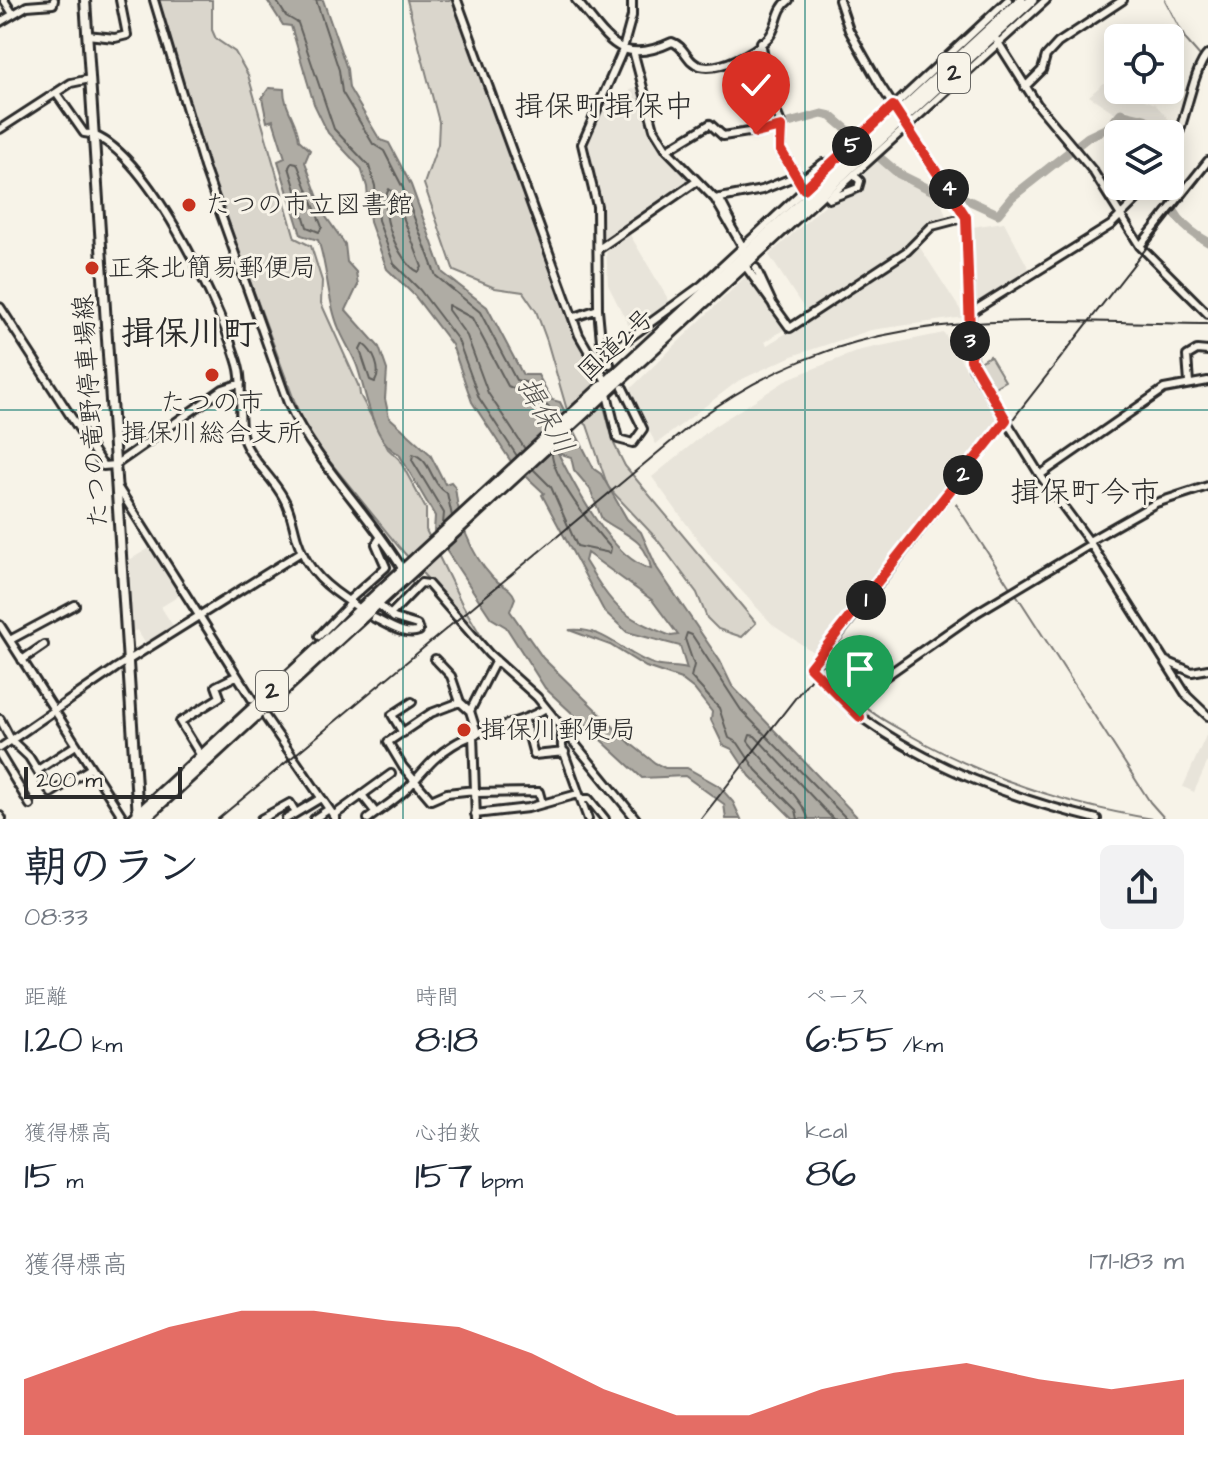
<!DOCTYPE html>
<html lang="ja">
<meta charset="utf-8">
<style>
body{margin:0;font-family:"Architects Daughter","Klee One",sans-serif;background:#f2f2f3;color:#1f2937;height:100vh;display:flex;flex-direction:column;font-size:30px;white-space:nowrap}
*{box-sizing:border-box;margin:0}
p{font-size:26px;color:#747a83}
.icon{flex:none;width:44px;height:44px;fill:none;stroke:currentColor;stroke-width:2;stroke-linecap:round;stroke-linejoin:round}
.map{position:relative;height:819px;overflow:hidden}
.panel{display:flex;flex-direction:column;background:#fff;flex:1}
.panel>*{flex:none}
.fabs{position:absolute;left:1104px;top:24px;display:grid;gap:16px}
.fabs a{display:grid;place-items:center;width:80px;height:80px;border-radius:12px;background:#fff;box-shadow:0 4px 20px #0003;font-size:40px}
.scale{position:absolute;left:24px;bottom:20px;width:158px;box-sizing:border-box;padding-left:8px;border:4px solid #2b2b2b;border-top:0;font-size:22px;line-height:28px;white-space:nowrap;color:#2b2b2b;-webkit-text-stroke:6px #f7f3e8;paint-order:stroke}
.pin{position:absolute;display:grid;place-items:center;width:68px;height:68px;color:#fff;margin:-82px -34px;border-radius:50% 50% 50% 0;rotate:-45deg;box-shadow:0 0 8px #0007}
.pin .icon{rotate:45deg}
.km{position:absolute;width:40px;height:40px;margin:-20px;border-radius:50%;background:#222;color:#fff;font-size:22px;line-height:40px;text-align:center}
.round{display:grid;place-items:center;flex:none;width:84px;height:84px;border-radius:12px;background:#f2f2f3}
.overview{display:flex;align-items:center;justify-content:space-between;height:136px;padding:0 24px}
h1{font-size:44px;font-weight:600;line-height:60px}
.figures{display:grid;grid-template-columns:repeat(3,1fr);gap:12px;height:136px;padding:8px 24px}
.figures div{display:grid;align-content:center}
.figures b{font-size:40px;font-weight:600}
.figures small{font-size:22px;font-weight:400}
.figures p{font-size:22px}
.chart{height:224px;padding:16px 24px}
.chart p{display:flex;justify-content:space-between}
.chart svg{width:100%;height:144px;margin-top:8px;fill:#d93025;opacity:.7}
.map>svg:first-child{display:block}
</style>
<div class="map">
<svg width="1208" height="819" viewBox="0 0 1208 819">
<rect width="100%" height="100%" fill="#f7f3e8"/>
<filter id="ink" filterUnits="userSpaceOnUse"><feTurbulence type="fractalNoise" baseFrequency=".0125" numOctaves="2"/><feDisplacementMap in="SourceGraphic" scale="16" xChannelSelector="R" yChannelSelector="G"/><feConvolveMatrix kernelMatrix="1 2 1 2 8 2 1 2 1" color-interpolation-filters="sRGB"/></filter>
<g filter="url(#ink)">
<path fill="#e8e4da" d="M1104,83L1155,104L1180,132L1170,150V134H1162L1146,116L1127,109L1117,114L1089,96Z
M641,87L652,132L688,177V182L604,239L602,201L589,148L590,135L605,99L627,105L630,90Z
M877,162L939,196L946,216L935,221L904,251L807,313L769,255L826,204L839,202L860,190L864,174Z
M1004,222L1031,273L977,308L973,305L972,227Z
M629,233L671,304L631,330L608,285L606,247Z
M919,246L965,317L871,330L792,356L738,381L656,444L628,391L745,277L748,275L786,328L765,342L767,345L861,288Z
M944,333L999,421L820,652H813L774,626L713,560L652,477L713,427L790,378L861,350Z
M153,546L182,594L161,607L175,629L147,646L137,630L130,633L126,562Z
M1208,731V761L1194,792L1183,787Z"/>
<path fill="#dad6cc" stroke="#82807c" stroke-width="2" d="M158,0H212V30L216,39L235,52L248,75L295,238L311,246L322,281L321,303L359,387L360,395L388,449L399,459L426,509V530L462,604L486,644L398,546L306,432L205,160Z
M407,0H454L605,410L614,444L625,466L756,623L742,637L718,629L707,618L697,593L656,538L608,487L587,425L567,410L547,341L536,311L523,292L495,288L454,271L424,184L438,144L439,122Z
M990,356L1005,381L991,389L977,364Z"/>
<path fill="#afaca4" stroke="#7a7874" stroke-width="2" fill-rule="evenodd" d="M267,0H323L347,69L349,88L380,140L389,143L411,185L443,273L487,307L523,375H538L552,400L560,402L594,469L601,474L627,519L641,532L657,568L720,661L732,686L859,819H793L750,776L732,749L723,745L711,720L712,712L694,689L681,679L646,667L610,645L569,630C606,626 623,655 656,665C666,668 677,666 687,669L680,646L627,632L604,611L542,495L544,493L512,463L472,402L452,345L414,295L387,269L370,222L367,187L361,168L328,133L314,104L291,26L283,25ZM558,453L571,457L574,470L590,489L602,519C624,535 646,538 651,569C612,559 575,487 558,453ZM587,553L652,600L678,635L671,636C620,616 614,608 585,561Z
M269,88L284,89C284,109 297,120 299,140L310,150L305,162L324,214L345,244L347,262L356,272L358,285L346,310L379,347L387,370L385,399L389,417L430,454L445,484L451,482L455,487C458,519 470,553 492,577C500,586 511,586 515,598L510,611L543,658L631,744L655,763L665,768H687L719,786L733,802L741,819H726L724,804L685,776L642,778L545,688L506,627L491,618L434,532L435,516L399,454C372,442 366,391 357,366C352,352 343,340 338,326C327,299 328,268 318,240L301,235L278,161L285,158L273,120L267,122L262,98Z"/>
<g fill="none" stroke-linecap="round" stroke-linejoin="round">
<path stroke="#605f5b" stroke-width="2" d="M276,0L286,16L298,23L334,129L369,166L375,186L378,220L394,264L420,290L458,340L479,398L517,456
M316,0L339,70L342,92L373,144L384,151L403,188L436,276L480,312L516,380L533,384L545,404L559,417
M292,162L297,163L322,227L319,232L307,227L289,167Z
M389,189L394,193L422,267L419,272C398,263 377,209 389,189Z
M363,344C374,352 382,370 375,382L370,380L360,350Z
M525,449L488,393L467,336L448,310V305L472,318L508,386L526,394L552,424
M533,469L551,487L577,546L610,553L611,548C595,531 549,473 552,451
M443,524L444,513L412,460L413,454C431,459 431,485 447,493L452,516
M798,819L796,810L756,770L738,743L729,738L719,708L691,677L694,665L685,639L687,633L692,635L741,710L847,819
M808,819C807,803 761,760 748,741L750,735L755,736L833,819"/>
<path stroke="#7a7874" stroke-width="2" d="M1165,0L1186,40L1208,65
M956,504L1011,589
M1016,594L1150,802L1165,819
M813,656L854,693
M857,698C870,714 891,724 908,734C983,777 1068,805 1153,819"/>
<path stroke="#afaca4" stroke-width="9" d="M774,127L822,114L831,116L899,174L947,198L961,197L998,214L1012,197L1088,137L1109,127L1121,113L1145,119L1159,134
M1170,156V169
M1169,186C1167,212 1186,230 1208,242"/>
<defs>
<path id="minor" d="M4,0L13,14
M154,0L204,167L288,403C317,465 369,513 403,570
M457,0L579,335L607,383
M576,0C609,39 619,67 672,42C685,46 687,63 700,66C720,71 754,53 768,38C779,27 775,10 789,0
M839,0L849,30L880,85L966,217L973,367L1040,475L1089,541L1187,696L1208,716
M0,22L27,6L53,4L54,0
M87,35L115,38L127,35L120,0
M994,36L1037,104L1093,171L1140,246L1208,314
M761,42L773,104L781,123L780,149L805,189
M634,54L654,129L667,150L715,199L744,249
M1025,87L1042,70L1046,56L1058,43L1123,0
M56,93L84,133C142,138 223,311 238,365C245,389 236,414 243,438C251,461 273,477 284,499C291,511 293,526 297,539C307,572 328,588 356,606
M0,129L71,83L90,79
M667,150L710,124L723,136L781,127
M1170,156C1184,130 1193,67 1208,54
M801,180L823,163L829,164
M719,198L731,221
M828,198L1046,0
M715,199L762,190L799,175
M829,199L858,188L860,181L856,177
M1140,246L1208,161
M600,248L697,181
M746,267L790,328L907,251L932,226L966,217
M756,268L774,307
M0,307L103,466L115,465L223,389L241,383
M970,313L1111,225L1150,186
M575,317L598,309
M606,355L702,285L1008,0
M610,364L601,341L598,309L597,206L582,144L622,52L632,16V0
M1189,383L1187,356L1197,350L1208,351
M607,394L618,439L633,443L643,429L623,388
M1006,420L810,667C831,681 844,705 864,719C933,769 1014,799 1097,819
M1040,475L1164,389L1208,381
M117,486L252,699
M1089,541L1156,503L1208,486
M348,601L386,567L376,544L380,538
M390,615L421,583L428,584L489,654L537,697L636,819
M374,618C387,624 405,637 419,631L417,625L394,618L378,604
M0,625L124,819
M319,636L351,603
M10,640L75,605
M435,659L451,676L460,702
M22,660L44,645
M1166,661L1192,672L1208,669
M834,687L856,697L976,613L1091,544
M470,711L460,702L431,713L388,742L403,767L431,800L447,793L475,790
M266,718L336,819
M0,719L11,740L29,757L51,793L91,768
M525,721L534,755L565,752
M561,727L562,747L588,819
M403,733L392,715L412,702
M477,733L470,711L496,660
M473,735L476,819
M0,748L116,668L301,552
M0,755L30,805
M201,756L180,722L220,697L216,686L236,676
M38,770L76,745
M475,793L539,792L542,803
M362,795L376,813
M581,799H589L605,819
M475,814L528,808L578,794
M0,816L2,819
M333,816L391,774
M261,819L290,803L296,813
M286,819L321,798
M314,819L329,809
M368,819C381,809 396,800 408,788C423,772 433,757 453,745C482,727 517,726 546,708"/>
<path id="major" d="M85,0L138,817"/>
<path id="highway" d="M133,819L1021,0
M144,819L1032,0"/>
</defs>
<use href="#minor" stroke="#2b2b2b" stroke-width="12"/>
<use href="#major" stroke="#2b2b2b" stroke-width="14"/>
<use href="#highway" stroke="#2b2b2b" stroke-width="15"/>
<use href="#minor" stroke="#f7f3e8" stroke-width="6"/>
<use href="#major" stroke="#f7f3e8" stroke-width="8"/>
<use href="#highway" stroke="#f7f3e8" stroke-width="9"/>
<path stroke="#2b2b2b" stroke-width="2" d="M218,819L697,420C863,299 1015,322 1208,324
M701,819L1208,169"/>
</g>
</g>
<g fill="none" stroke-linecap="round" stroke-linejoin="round" filter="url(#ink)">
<defs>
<path id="route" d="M756,133L781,127L780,149L804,189L893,106L966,217L971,360L1006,420L810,667L860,717"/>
</defs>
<use href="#route" stroke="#fff" stroke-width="16"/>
<use href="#route" stroke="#d93025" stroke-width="10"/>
</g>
<path fill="none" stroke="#0f766e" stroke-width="2" stroke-opacity="0.55" d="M403,0V819M805,0V819M0,410H1208"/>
<g fill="#c8321e" stroke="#f7f3e8" stroke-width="3">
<circle cx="189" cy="205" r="8"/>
<circle cx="92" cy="268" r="8"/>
<circle cx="212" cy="375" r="8"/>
<circle cx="464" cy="730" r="8"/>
</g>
<g text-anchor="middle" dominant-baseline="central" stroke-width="6" stroke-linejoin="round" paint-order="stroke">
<g fill="#f7f3e8" stroke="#686764" stroke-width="2">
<rect x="938" y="53" width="32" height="40" rx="6"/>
<rect x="256" y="671" width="32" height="40" rx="6"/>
</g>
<g font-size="24" font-weight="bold" fill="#2b2b2b">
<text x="954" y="73">2</text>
<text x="272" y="691">2</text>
</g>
<g font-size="26" fill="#2b2b2b" stroke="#f7f3e8" text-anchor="start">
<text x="205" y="205">たつの市立図書館</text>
<text x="108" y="268">正条北簡易郵便局</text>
<text x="212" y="403" text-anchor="middle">たつの市<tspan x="212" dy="30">揖保川総合支所</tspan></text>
<text x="480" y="730">揖保川郵便局</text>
</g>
<g font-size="26" fill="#2b2b2b" stroke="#f7f3e8">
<text transform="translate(616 345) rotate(-43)">国道2号</text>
<text transform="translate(91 411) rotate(-94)">たつの竜野停車場線</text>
</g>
<g font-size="28" font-style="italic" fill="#53524f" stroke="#f7f3e8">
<text transform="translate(545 416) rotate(60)">揖保川</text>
</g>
<g font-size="30" fill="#2b2b2b" stroke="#f7f3e8">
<text x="604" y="107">揖保町揖保中</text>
<text x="1085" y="493">揖保町今市</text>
</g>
<g font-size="34" font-weight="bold" fill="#2b2b2b" stroke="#f7f3e8">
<text x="189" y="334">揖保川町</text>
</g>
</g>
</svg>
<div class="fabs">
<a><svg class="icon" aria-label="locate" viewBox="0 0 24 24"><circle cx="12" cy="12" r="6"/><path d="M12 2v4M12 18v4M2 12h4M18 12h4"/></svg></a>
<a><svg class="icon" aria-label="layers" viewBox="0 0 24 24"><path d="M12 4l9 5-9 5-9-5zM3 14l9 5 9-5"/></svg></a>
</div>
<div class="scale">200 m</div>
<div class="pin" style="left:860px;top:717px;background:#1e9e55"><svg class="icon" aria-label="arrive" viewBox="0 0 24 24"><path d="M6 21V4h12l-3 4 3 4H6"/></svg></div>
<div class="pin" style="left:756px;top:133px;background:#d93025"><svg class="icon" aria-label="check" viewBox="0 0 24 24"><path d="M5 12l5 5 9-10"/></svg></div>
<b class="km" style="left:866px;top:600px">1</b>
<b class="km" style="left:963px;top:475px">2</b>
<b class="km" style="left:970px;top:341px">3</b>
<b class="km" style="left:949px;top:189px">4</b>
<b class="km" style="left:852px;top:146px">5</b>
</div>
<section class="panel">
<div class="overview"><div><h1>朝のラン</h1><p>08:33</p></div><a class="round"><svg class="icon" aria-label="share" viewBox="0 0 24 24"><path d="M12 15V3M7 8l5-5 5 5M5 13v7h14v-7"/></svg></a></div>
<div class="figures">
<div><p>距離</p><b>1.20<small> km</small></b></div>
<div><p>時間</p><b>8:18</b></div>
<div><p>ペース</p><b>6:55<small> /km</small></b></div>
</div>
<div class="figures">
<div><p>獲得標高</p><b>15<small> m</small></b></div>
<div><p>心拍数</p><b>157<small> bpm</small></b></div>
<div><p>kcal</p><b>86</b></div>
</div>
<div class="chart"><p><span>獲得標高</span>171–183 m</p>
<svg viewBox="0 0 160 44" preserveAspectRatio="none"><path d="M0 44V27L10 19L20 11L30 6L40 6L50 9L60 11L70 19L80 30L90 38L100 38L110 30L120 25L130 22L140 27L150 30L160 27V44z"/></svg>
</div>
</section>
